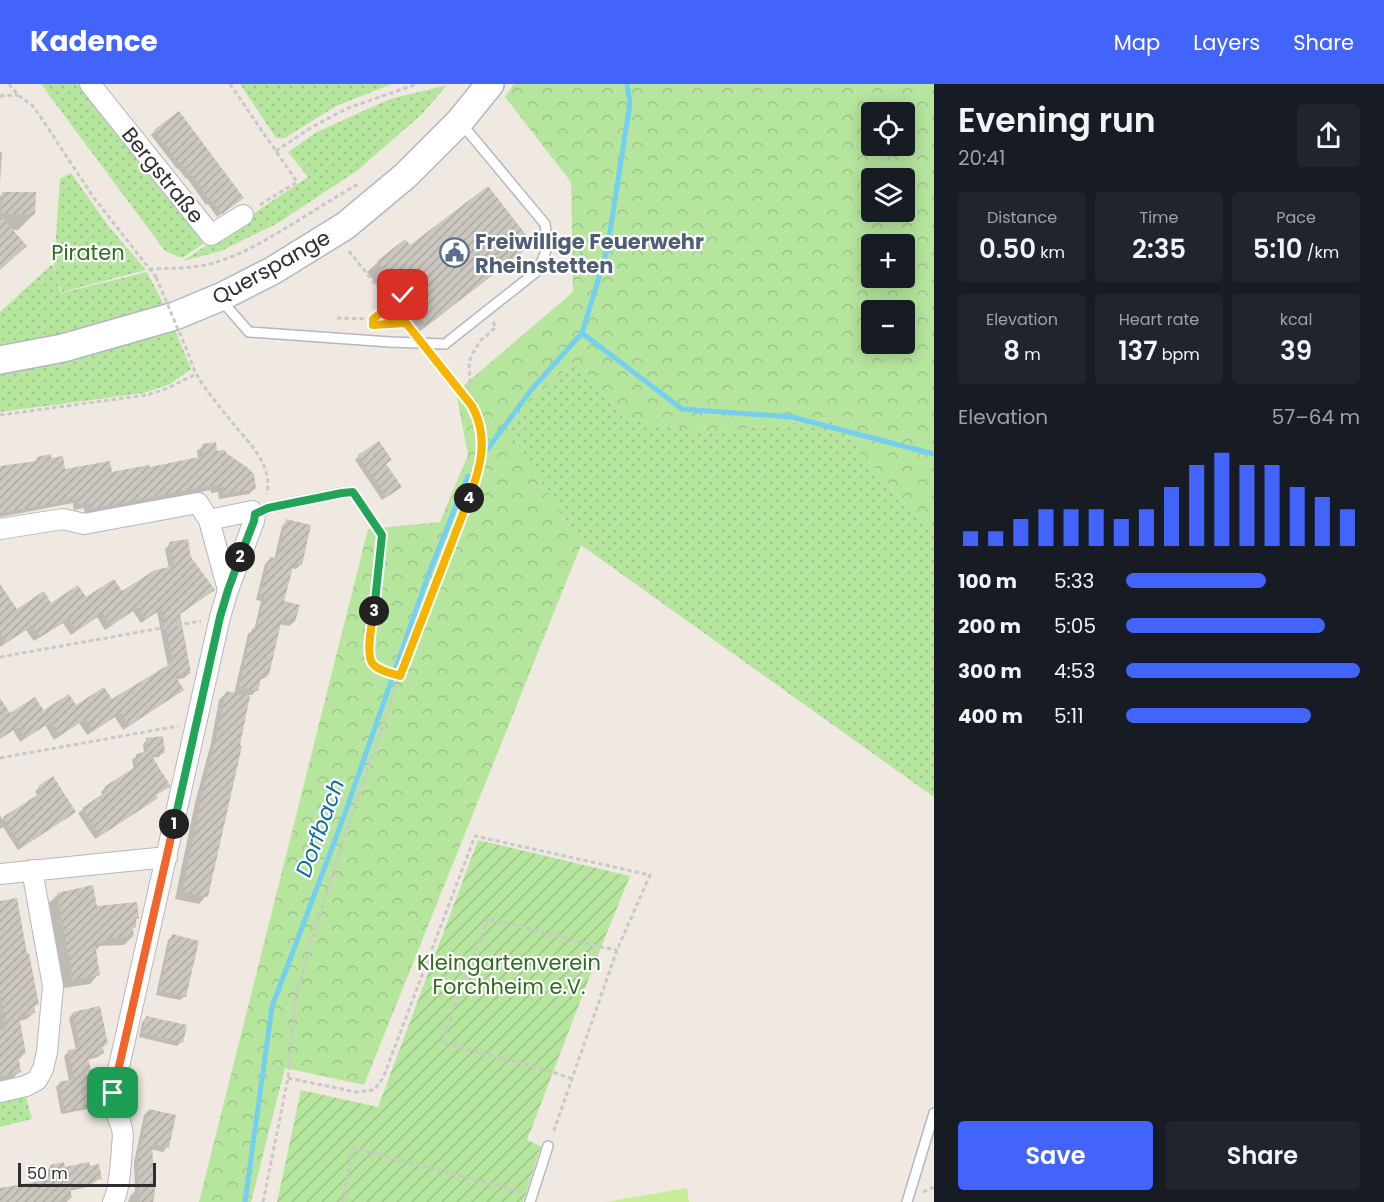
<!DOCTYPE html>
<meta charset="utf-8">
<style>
body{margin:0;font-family:Poppins,sans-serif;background:#20242c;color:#f1f3f6;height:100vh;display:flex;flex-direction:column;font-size:22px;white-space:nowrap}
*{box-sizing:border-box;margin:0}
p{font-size:20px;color:#9ea1a6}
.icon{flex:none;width:33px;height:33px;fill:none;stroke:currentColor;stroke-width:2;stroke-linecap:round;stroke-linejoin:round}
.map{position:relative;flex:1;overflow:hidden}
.sheet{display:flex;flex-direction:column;background:#171b24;width:450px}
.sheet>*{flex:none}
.tools{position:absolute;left:861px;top:18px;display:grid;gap:12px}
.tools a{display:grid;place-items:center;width:54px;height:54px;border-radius:6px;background:#171b24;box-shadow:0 3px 15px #0003;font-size:30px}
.scale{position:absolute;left:18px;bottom:15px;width:138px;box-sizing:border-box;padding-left:6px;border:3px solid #2e2e2e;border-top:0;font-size:16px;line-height:21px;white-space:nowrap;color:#2e2e2e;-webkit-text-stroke:4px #fff;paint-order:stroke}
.pin{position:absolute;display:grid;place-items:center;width:51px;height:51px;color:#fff;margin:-26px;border-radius:12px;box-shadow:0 3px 9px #0006}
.km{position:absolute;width:30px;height:30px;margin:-15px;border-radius:50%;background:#222;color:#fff;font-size:16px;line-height:30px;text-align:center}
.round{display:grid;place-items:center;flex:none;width:63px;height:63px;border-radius:6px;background:#20242c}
.head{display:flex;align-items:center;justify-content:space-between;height:102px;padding:0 24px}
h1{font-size:33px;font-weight:600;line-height:45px}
.metrics{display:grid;grid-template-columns:repeat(3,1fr);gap:9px;height:102px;padding:6px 24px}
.metrics div{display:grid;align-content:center;border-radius:6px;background:#20242c;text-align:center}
.metrics b{font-size:26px;font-weight:600}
.metrics small{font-size:16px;font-weight:400}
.metrics p{font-size:16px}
.chart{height:168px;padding:12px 24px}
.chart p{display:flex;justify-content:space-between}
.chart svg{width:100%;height:108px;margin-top:6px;stroke:#4264fb;stroke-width:6}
.primary-button{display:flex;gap:12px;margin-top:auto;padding:12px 24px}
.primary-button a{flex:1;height:69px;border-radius:6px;background:#4264fb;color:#fff;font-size:24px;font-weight:600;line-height:69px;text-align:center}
.primary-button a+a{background:#20242c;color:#f1f3f6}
ul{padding:0 24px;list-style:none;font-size:20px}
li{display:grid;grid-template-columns:96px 72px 1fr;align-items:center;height:45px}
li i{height:15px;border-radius:8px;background:#4264fb}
header{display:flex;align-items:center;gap:36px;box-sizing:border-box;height:84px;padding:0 30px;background:#4264fb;color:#fff}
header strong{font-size:28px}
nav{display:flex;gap:33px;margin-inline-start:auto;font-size:21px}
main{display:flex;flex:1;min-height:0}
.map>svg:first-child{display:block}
</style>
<header>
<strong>Kadence</strong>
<nav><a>Map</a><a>Layers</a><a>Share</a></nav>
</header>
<main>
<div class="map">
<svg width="934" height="1118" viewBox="0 0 934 1118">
<defs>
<pattern id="grass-dots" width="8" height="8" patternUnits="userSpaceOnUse" patternTransform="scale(1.5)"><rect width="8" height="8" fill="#b6e59e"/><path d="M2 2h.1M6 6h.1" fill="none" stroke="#9dc588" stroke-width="1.8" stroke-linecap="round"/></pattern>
<pattern id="forest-crowns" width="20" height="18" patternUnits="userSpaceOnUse" patternTransform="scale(1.5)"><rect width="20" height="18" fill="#b6e59e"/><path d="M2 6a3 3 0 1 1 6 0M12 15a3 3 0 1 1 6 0" fill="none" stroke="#9dc588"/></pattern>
<pattern id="garden-furrows" width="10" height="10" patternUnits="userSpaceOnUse" patternTransform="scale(1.5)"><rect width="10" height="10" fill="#b6e59e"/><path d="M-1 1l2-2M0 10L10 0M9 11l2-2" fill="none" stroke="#9dc588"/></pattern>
<pattern id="building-hatch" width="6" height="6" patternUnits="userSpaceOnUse" patternTransform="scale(1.5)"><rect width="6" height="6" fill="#cbc7bf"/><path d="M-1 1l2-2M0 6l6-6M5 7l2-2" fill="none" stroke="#afaba4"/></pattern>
</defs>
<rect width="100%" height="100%" fill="#efe9e1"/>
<path fill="url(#grass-dots)" d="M41,0H78L206,158L182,174L165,167Z
M240,0H392L336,22L285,54H276Z
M447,1L422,30L358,86L278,139L221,167L183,177L308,93L288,68L317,48L390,15Z
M71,89L109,143L146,186L62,208L56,194L61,209L147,188L165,223L0,267V228L51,181L53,182L56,192L54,182L60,95Z
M175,246L191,285L170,300L144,309L0,328V285L64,274Z
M576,277L626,335L711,349L831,334L934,452V713L581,461L504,339Z
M25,1009L32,1035L0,1043V1015Z"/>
<path fill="url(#forest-crowns)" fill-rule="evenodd" d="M514,0H934V452L831,334L711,349L626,335L576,277L504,339L581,461L364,1001L285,984L251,1118H199L368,445L440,438L468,371L456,308L573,208L571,98L505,13ZM872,28H904V62H872ZM872,94H904V128H872ZM872,160H904V194H872ZM872,226H904V260H872Z"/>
<path fill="url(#garden-furrows)" d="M478,756L630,792L601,863L527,1056L541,1062L523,1118H277L301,1006L378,1023Z"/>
<path fill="#c9ec9a" d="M687,1104L689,1118H606Z"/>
<path fill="#0003" d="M155,47L238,118L217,133L208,120L206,121L187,94L186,95L178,84L177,85L151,51Z
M0,68H2L0,99Z
M3,109L34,130L18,146H11L0,186V112Z
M531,160L520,170L415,251L367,188L378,178L410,163Z
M203,362L216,369L254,405L249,410L219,415L218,408L211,409V406L85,430L84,424L74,426L73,419L0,433V384L33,379L38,374L50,375L64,387L111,390L148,385L198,375L197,367Z
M359,372L390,376L385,381L395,407L382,416L355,376Z
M287,437L301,480L296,485L291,484L283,518L294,538L289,542L279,540L268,591L263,595L259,594L256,607L252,611H249L206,812L199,820L175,815L195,719L211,659L219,616L227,608L234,610L248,550L254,546L261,517L256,516L265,480L270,475L274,476L282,442Z
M170,460L190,473L207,511L179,531L190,589L184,594L175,596L182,606L176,611L123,646L115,633L87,651L79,639L54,656L45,641L20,658L13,646L0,655V623L9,631L44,629L45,627L111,617L168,583L157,528L141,539L133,527L105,546L97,533L71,551L63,539L34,557L26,546L0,563V519L16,527L122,509L169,485L165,465Z
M147,656L163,668L159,673L151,674L164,706L155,712L156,714L152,718L95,755L78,729L103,712L101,708L105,704L134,686L132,676L137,672L144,670L143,660Z
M39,703L74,728L70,732L18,766L3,743L0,745V731L2,735L38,712L35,708Z
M58,810L96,824L138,834L135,837V843L132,845L133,852L124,861L100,862L96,866L98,891L90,900L64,904L49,819Z
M0,818L37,920L33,924V929L27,935L19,937L25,969L18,976L19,988L13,994L0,997Z
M173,852L185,912L180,916L156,911L168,856Z
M73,929L107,959L102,964L103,969L98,973L87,976L90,986L86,990L92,1021L88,1025L61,1030L56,1003L60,999L69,997L64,972L68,968L76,966L69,934Z
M147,933L181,958L177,962L139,953L142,938Z
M149,1026L167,1063L163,1068L150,1065L151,1118H128L130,1112L135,1107L134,1078L144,1031Z
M51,1082L64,1085L88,1083L100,1094L88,1103L69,1107L71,1114L66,1118H0V1106L49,1098L47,1087Z"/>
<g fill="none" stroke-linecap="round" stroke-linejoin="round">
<path stroke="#75cff0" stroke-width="5" d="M582,249L682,325L792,333L934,370
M487,366L531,306L582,249L607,167L630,19L627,0
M245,1118L272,923L344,732L429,489L468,392"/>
</g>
<path fill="url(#building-hatch)" d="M179,27L244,114L222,130L212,117L211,118L192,91L191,92L183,81L181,82L154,46Z
M488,102L533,160L426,241L377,177L405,155L410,161Z
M2,108H36L35,131L1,130Z
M0,131L27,162L0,186Z
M379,357L392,376L386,380L402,403L387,413L358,371Z
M216,358L217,367L225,366L226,369L248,384L254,390L256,405L224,410L223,403L217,404L216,401L90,425L89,419L79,421L78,415L0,429V382L37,377V373L51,370V374L63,372L65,385L110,377L112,388L149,381L150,383L204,372L202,360Z
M286,435L311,441L302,481L294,479L284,517L300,521L295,538L282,535L269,591L262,590L258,607L239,603L252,544L256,545L265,513L260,511L270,473L277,475Z
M188,455L191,473L215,506L180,530L191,589L175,592L184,606L129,641L121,629L93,647L85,635L60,651L44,626L69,610L76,621L104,603L112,615L173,578L162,525L146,535L138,523L111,541L103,529L77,547L69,534L40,553L32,541L6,559L0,549V500L17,525L44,507L51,519L78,501L86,513L114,495L122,507L155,486L174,482L169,458Z
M226,607L250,612L240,661L242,662L208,813L182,808L202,710L217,650Z
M35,613L51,638L26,654L18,643L0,655V614L10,629Z
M163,652L165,669L151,671L170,701V703L156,711L158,714L100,752L82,724L107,707L104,703L137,682L136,670L148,667L146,654Z
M53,692L76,728L22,763L3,733L42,708L38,702Z
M93,801L97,822L137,818L139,834L136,835V843L133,844L134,852L106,855V858L95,860L100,891L73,896L57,809Z
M17,814L27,869H29L39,921H34L35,929L19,932L26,970L18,971L21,988L0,992V945L5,944L4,935H5L0,909V817Z
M172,850L199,857L186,913L159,907Z
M100,922L108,960L102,961L104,969L88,973L91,987L87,988L94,1021L65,1027L59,998L74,995L68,966L80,964L73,928Z
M146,932L187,941L183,959L142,949Z
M149,1025L176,1031L169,1064L152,1060L155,1110L153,1118H140L138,1072Z
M64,1078L65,1083L89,1078L90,1082L99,1080L102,1095L93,1096L94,1099L70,1104L72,1114L55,1118H0V1104L53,1095L50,1081Z"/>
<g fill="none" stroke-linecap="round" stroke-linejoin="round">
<defs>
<path id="lane" d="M224,214L228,224L249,248L390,258
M445,260L536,188C548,168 548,162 545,140L461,39
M255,431L268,424L341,409L353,408
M530,1118L548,1062
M907,1118L934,1029"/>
<path id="street" d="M90,0L211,151L243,131
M0,445L63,435L84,440L198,419L209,436L228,506
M0,790L167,773
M0,1008L26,1002L37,996L43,985L47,968L53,902L32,786
M113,1118C121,1104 121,1069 123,1052C122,1034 111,1027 113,1009L220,533L228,506L254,437L255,431L252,427L209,436"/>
<path id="secondary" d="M0,276L63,264L175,232L223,212L272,187L345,142L405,92L460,37L490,0"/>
</defs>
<use href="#lane" stroke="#b4b7c1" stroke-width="12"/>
<use href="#street" stroke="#b4b7c1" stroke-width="22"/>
<use href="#secondary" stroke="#b4b7c1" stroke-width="30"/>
<path stroke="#c9c9c9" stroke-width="3" stroke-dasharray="4.5 3" stroke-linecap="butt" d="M9,0L18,11L33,22L40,32L94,114L156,193
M230,0L297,98L258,122
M0,12L18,11
M276,67L312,43L348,24L417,0
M349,167L410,244
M149,185C170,184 190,185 210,180C240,172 268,155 294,139C315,126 336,113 358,100
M337,234L373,235L372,245
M373,241L406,239
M188,269C191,276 193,285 197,291C206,307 219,322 231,337C248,358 273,380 267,410
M464,313L470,298L469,278L473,269L480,257L496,243L492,237
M0,331L147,311L168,304L196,290
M360,419L382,451L369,573C376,585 387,588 400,592
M0,573L201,537
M0,674L178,642
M288,994L356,1008L374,1006L383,994L475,752L650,791L617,866L553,1049
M572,995L553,988L442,958L488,834L601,863L617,866
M923,1108L934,1103
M263,1118L288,994L295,917L311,859L345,751L400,592L477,394L482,370L481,348L478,334L472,322L433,273
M342,1118L353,1064L519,1107"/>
<use href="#lane" stroke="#fff" stroke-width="9"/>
<use href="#street" stroke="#fff" stroke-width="20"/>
<use href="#secondary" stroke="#fff" stroke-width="27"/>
<defs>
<path id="lane-bridge" d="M390,258L445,260"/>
</defs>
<use href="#lane-bridge" stroke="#b4b7c1" stroke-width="12" stroke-linecap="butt"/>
<path stroke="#c9c9c9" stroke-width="3" stroke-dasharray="4.5 3" stroke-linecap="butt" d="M156,193L188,269
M373,235L403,211"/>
<use href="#lane-bridge" stroke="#fff" stroke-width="9"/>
</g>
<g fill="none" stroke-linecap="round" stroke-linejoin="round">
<defs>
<path id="split-1" d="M113,1009L174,740"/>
<path id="split-2" d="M174,740L220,533L228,506L240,473"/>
<path id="split-3" d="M240,473L254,437L255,430L268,424L342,409L353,408L382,451L374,527"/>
<path id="split-4" d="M374,527C372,539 365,572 373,580C379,587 391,589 400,592L469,414"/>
<path id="split-5" d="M403,211L373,235V241L406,239L472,322C489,353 481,383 469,414"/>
</defs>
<use href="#split-1" stroke="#fff" stroke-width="12"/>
<use href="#split-2" stroke="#fff" stroke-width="12"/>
<use href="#split-3" stroke="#fff" stroke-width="12"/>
<use href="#split-4" stroke="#fff" stroke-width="12"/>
<use href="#split-5" stroke="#fff" stroke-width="12"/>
<use href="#split-1" stroke="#f0652b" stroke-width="8"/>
<use href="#split-2" stroke="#22a559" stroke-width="8"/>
<use href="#split-3" stroke="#22a559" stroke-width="8"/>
<use href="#split-4" stroke="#f5b400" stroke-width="8"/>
<use href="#split-5" stroke="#f5b400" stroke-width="8"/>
</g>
<defs>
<symbol id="civic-ring" viewBox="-11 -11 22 22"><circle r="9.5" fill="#fff" stroke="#5c6f8a" stroke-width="1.5"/><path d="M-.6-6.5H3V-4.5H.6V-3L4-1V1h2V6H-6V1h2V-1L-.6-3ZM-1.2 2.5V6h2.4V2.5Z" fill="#5c6f8a"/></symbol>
</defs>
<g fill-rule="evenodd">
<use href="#civic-ring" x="438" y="152" width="33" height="33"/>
</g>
<g text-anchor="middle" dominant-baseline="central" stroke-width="4.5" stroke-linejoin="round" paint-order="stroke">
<g font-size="21" fill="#2e2e2e" stroke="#fff">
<text transform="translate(163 91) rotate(51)">Bergstraße</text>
<text transform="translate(271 183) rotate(-29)">Querspange</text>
</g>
<g font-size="21" font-weight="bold" fill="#4e5e75" stroke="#fff" text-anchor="start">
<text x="475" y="157">Freiwillige Feuerwehr<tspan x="475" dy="24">Rheinstetten</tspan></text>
</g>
<g font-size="21" fill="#2c6e1b" stroke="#fff">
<text x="88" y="168">Piraten</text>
<text x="509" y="878">Kleingartenverein<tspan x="509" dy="24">Forchheim e.V.</tspan></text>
</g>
<g font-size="22" font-style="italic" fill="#0d6fa3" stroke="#fff">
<text transform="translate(320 744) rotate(-70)">Dorfbach</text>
</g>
</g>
</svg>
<div class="tools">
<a><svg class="icon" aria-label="locate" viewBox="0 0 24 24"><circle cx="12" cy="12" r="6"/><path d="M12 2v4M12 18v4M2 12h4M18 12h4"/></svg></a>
<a><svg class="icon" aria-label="layers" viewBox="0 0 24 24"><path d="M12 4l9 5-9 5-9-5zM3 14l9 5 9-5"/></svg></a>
<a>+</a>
<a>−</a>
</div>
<div class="scale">50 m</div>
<div class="pin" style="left:113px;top:1009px;background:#1e9e55"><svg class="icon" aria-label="arrive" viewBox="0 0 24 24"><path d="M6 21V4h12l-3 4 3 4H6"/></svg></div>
<div class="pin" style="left:403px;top:211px;background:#d93025"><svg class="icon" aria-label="check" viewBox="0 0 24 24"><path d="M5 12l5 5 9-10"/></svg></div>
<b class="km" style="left:174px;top:740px">1</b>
<b class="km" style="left:240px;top:473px">2</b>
<b class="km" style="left:374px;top:527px">3</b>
<b class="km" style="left:469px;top:414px">4</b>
</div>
<section class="sheet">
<div class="head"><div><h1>Evening run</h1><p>20:41</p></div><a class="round"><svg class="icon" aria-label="share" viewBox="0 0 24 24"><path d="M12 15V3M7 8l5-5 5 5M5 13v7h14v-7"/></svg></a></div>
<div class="metrics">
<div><p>Distance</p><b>0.50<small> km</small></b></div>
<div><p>Time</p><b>2:35</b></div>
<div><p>Pace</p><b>5:10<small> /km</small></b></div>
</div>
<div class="metrics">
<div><p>Elevation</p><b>8<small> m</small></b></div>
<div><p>Heart rate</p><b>137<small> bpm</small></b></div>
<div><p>kcal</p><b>39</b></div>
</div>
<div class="chart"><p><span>Elevation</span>57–64 m</p>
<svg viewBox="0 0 160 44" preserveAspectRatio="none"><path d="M5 44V38M15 44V38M25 44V33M35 44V29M45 44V29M55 44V29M65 44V33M75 44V29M85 44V20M95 44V11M105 44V6M115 44V11M125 44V11M135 44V20M145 44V24M155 44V29"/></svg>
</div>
<ul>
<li><b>100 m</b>5:33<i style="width:60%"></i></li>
<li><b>200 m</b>5:05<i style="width:85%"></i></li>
<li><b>300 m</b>4:53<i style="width:100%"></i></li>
<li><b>400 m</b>5:11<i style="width:79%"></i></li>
</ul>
<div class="primary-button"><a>Save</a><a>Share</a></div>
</section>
</main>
